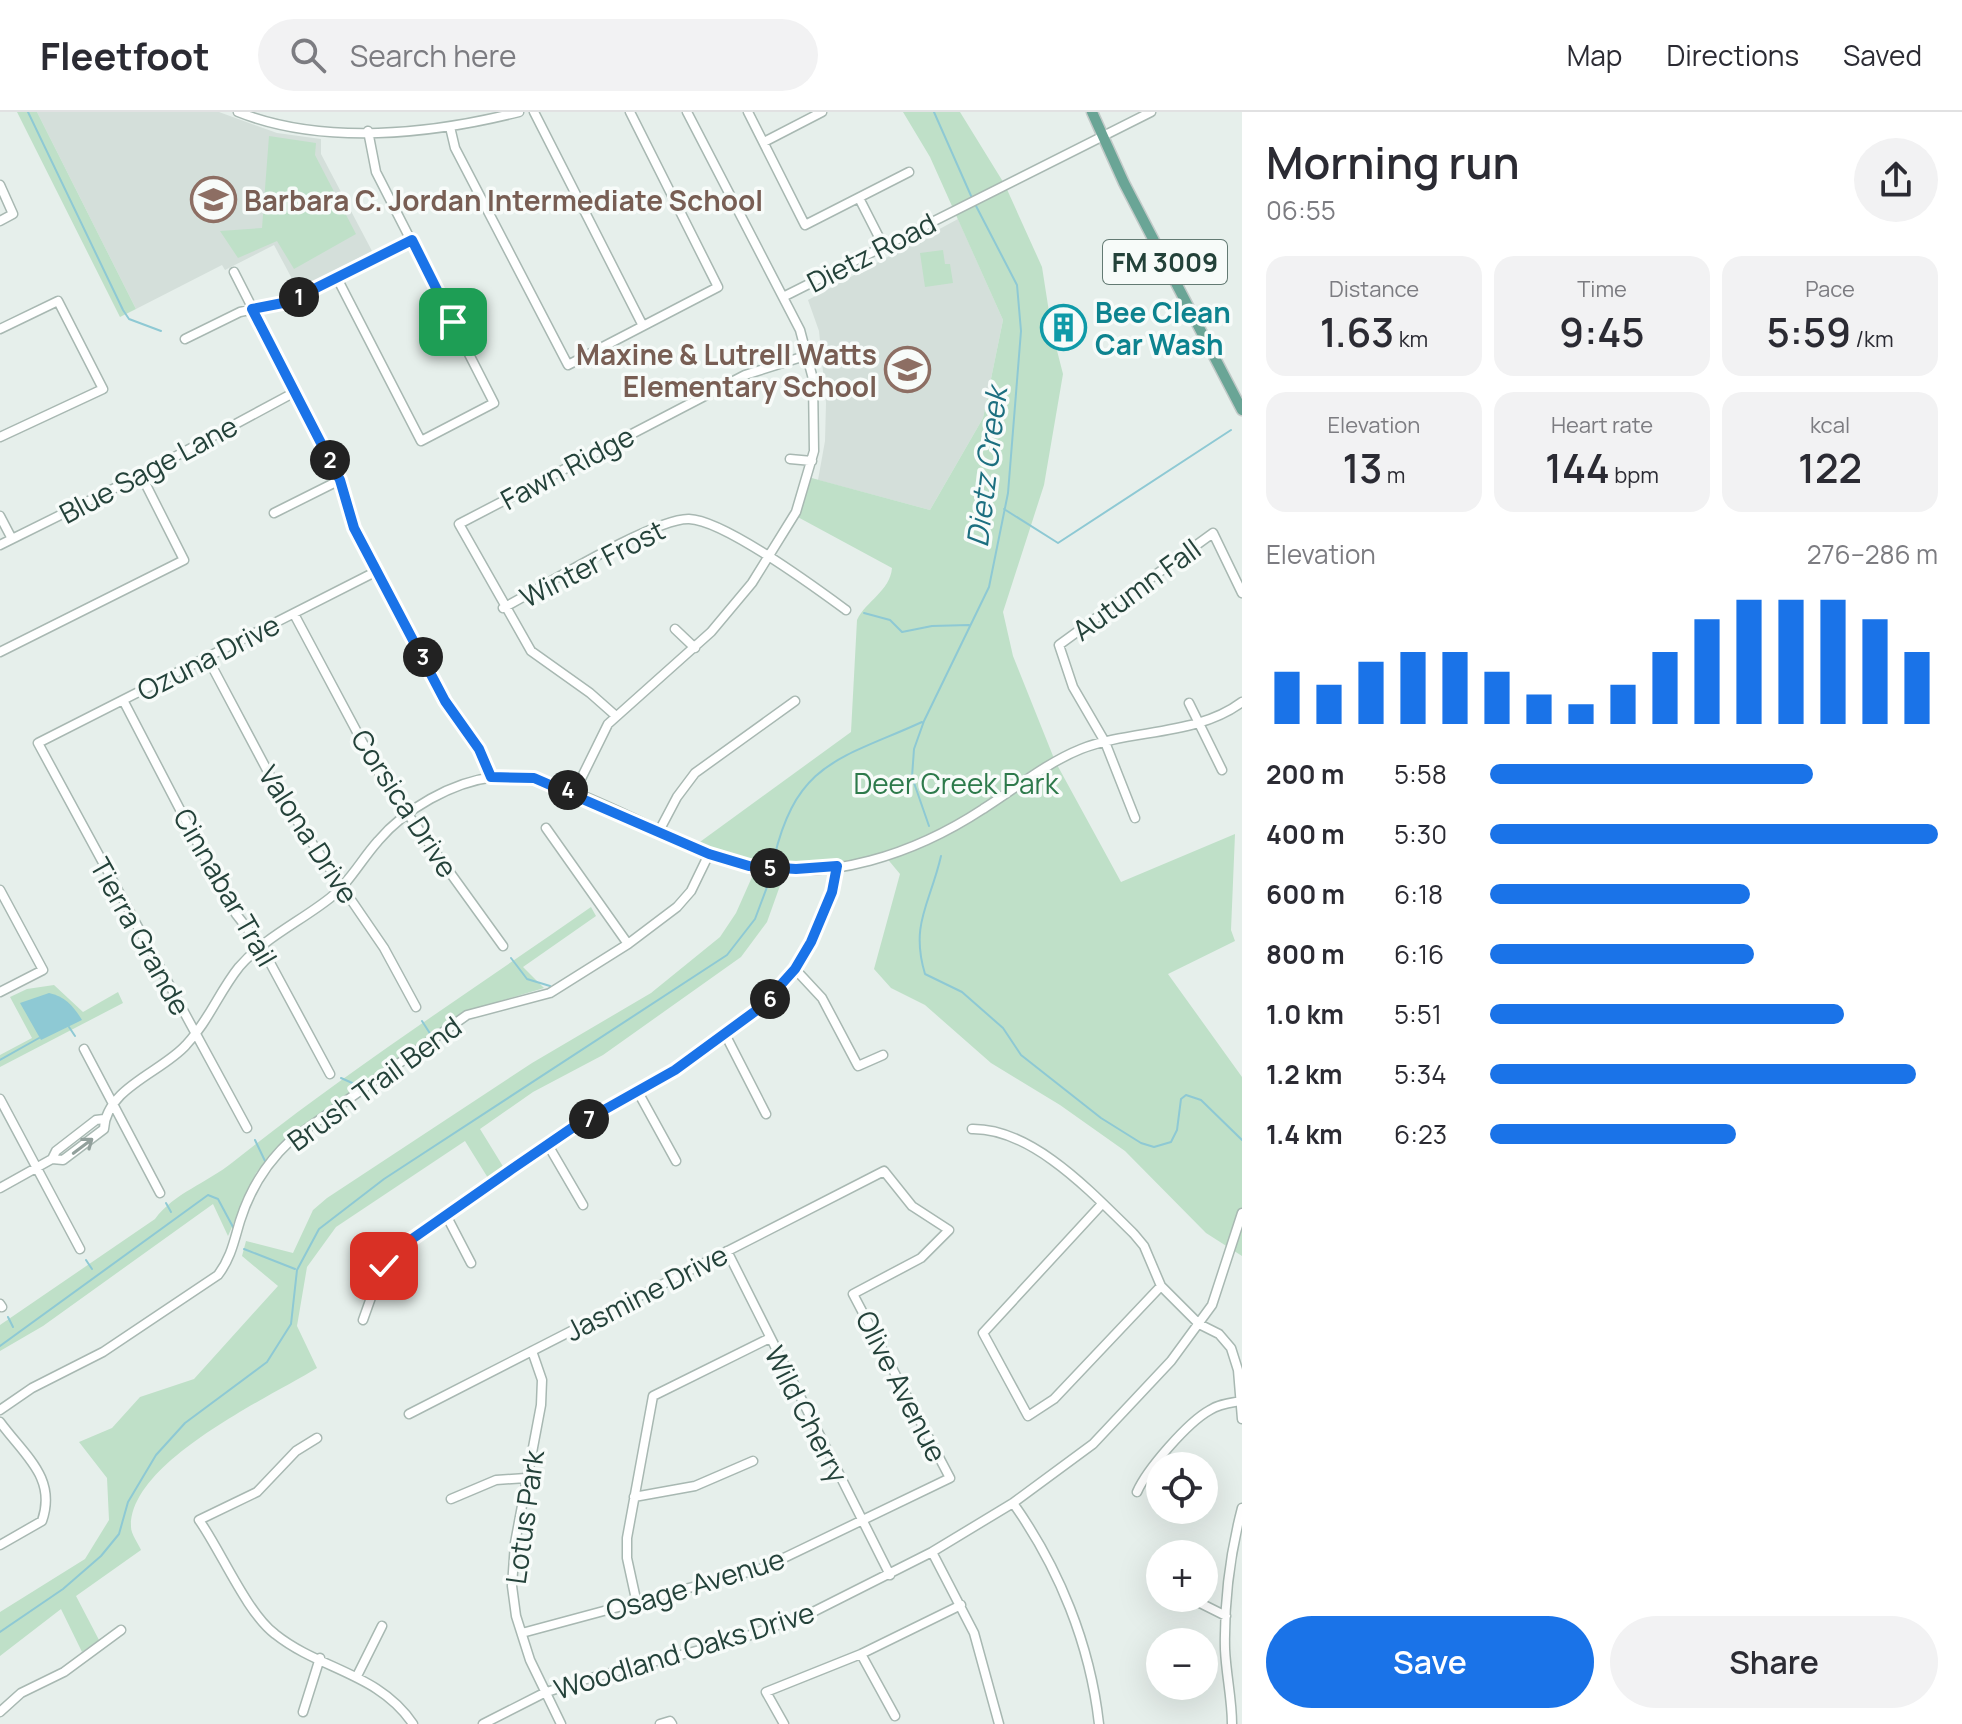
<!DOCTYPE html>
<meta charset="utf-8">
<style>
body{margin:0;font-family:Manrope,sans-serif;background:#f2f2f3;color:#2b2b33;height:100vh;display:flex;flex-direction:column;font-size:30px;white-space:nowrap}
*{box-sizing:border-box;margin:0}
p{font-size:26px;color:#7c7c81}
.icon{flex:none;width:44px;height:44px;fill:none;stroke:currentColor;stroke-width:2;stroke-linecap:round;stroke-linejoin:round}
.map{position:relative;flex:1;overflow:hidden}
.panel{display:flex;flex-direction:column;background:#fff;width:720px}
.panel>*{flex:none}
.tools{position:absolute;left:1146px;top:1340px;display:grid;gap:16px}
.tools a{display:grid;place-items:center;width:72px;height:72px;border-radius:50%;background:#fff;box-shadow:0 8px 32px #0002;font-size:40px}
.pin{position:absolute;display:grid;place-items:center;width:68px;height:68px;color:#fff;margin:-34px;border-radius:16px;box-shadow:0 4px 12px #0006}
.km{position:absolute;width:40px;height:40px;margin:-20px;border-radius:50%;background:#222;color:#fff;font-size:22px;line-height:40px;text-align:center}
.round{display:grid;place-items:center;flex:none;width:84px;height:84px;border-radius:42px;background:#f2f2f3}
.head{display:flex;align-items:center;justify-content:space-between;height:136px;padding:0 24px}
h1{font-size:44px;font-weight:600;line-height:60px}
.stats{display:grid;grid-template-columns:repeat(3,1fr);gap:12px;height:136px;padding:8px 24px}
.stats div{display:grid;align-content:center;border-radius:20px;background:#f2f2f3;text-align:center}
.stats b{font-size:40px;font-weight:600}
.stats small{font-size:22px;font-weight:400}
.stats p{font-size:22px}
.chart{height:224px;padding:16px 24px}
.chart p{display:flex;justify-content:space-between}
.chart svg{width:100%;height:144px;margin-top:8px;stroke:#1a73e8;stroke-width:6}
.cta{display:flex;gap:16px;margin-top:auto;padding:16px 24px}
.cta a{flex:1;height:92px;border-radius:48px;background:#1a73e8;color:#fff;font-size:32px;font-weight:600;line-height:92px;text-align:center}
.cta a+a{background:#f2f2f3;color:#2b2b33}
ul{padding:0 24px;list-style:none;font-size:26px}
li{display:grid;grid-template-columns:128px 96px 1fr;align-items:center;height:60px}
li i{height:20px;border-radius:10px;background:#1a73e8}
header{display:flex;align-items:center;gap:48px;box-sizing:border-box;height:112px;padding:0 40px;background:#fff;border-bottom:2px solid #e1e1e2}
header strong{font-size:38px}
nav{display:flex;gap:44px;margin-inline-start:auto;font-size:28px}
.search{width:560px;height:72px;background:#f2f2f3;display:flex;align-items:center;gap:20px;box-sizing:border-box;padding:0 28px;border-radius:44px;color:#7c7c81;font-size:30px}
main{display:flex;flex:1;min-height:0}
.map>svg:first-child{display:block}
</style>
<header>
<strong>Fleetfoot</strong>
<div class="search"><svg class="icon" aria-label="search" viewBox="0 0 24 24"><circle cx="10" cy="10" r="6"/><path d="M15 15l6 6"/></svg>Search here</div>
<nav><a>Map</a><a>Directions</a><a>Saved</a></nav>
</header>
<main>
<div class="map">
<svg width="1242" height="1612" viewBox="0 0 1242 1612">
<rect width="100%" height="100%" fill="#e6efeb"/>
<path fill="#d4dfda" d="M37,0H219L277,21L321,27V42L372,139L298,178L274,133L225,158L222,153L136,197Z
M958,107L1003,208L983,306L930,398L818,368L825,329L826,291L819,219L808,188Z"/>
<path fill="#bfe0c8" d="M17,0H37L136,197L120,205Z
M903,0H960L1005,73L1042,155L1052,219L1063,262L1044,373L1003,500L1013,544L1055,649L1121,770L1235,722L1231,818L1235,829L1168,862L1242,965V1144L1206,1121L1125,1039L1060,993L991,951L925,893L891,876L874,857L900,762L885,744L814,757L749,754L693,735L851,620L857,508C866,489 890,479 892,456L794,403L808,365L930,398L983,306L1003,208L930,45Z
M269,24L316,31L315,43L356,122L294,157L277,129L238,146L220,119L262,116Z
M943,138L945,152H950L953,171L925,175L920,141Z
M752,765L782,768L767,810L741,845L603,943L533,980L480,1017L504,1056L488,1066L465,1029L336,1115L307,1155L297,1214L317,1256C268,1286 129,1350 131,1415C131,1422 138,1431 141,1438L76,1484L99,1528L82,1540L61,1497L0,1544V1500L85,1447L109,1408L107,1366L79,1330L112,1316L140,1285L194,1267L278,1174L242,1144L246,1129L293,1141L313,1098L327,1086L532,951L651,881L720,825L736,801Z
M591,795L596,804L523,855L544,876L467,899L276,1036L256,1061L228,1124L213,1092L43,1214L0,1239V1213L155,1107C174,1081 207,1071 233,1050C347,959 471,879 591,795Z
M54,873L83,900L118,880L123,891L0,955V943L32,926L10,885L27,877Z"/>
<path fill="#8ec9d4" d="M49,881C65,884 74,895 82,908L41,928L20,891Z"/>
<g fill="none" stroke-linecap="round" stroke-linejoin="round">
<path stroke="#8ec9d4" stroke-width="2" d="M28,0L123,198L129,207L161,219
M934,0L972,86
M1004,397L1058,431L1231,318
M864,501L890,508L902,520L932,514L969,513
M929,714L912,665L914,637L924,609L989,475L1008,381L1021,219L1017,173L975,92
M941,744C930,792 910,812 925,862L962,880L1003,916L1021,943L1101,1006L1141,1031L1154,1035L1171,1030L1177,1018L1181,987L1186,983L1201,988L1242,1028
M774,746C797,649 841,647 922,610
M511,846L527,867L550,874
M422,909L431,923
M69,915L75,924
M0,948L39,926
M341,966L359,974
M255,1028L265,1049
M166,1091L171,1100
M244,1137L295,1157
M86,1148L92,1157
M8,1205L13,1215
M0,1234L208,1083L218,1087L233,1115
M0,1520L63,1477L101,1444L119,1422L128,1390L156,1343L185,1311L267,1250L291,1212L297,1158L319,1117L384,1067L727,843L755,807L770,767"/>
<defs>
<path id="minor" d="M238,0C324,34 432,22 519,0
M534,0L643,214
M748,0L805,113L909,60
M450,15L455,36L568,253L718,175L630,0
M764,30L822,0
M0,73L13,102L0,109
M859,86L884,135
M234,160L340,368L354,416L445,589L479,637L491,665
M337,166L421,329L494,291L376,60L368,19
M783,185L1151,0
M0,217L58,189L103,277L0,325
M185,227L240,200L288,190L412,128
M790,347L812,349
M274,401L340,368
M0,404L12,427
M0,433L141,363L295,280
M503,496C541,476 654,406 689,407C724,408 816,476 846,498
M294,502L381,665L503,834
M675,517L695,536
M0,540L184,448L141,363
M207,545L284,690L384,836L416,895
M123,588L213,761L236,802L261,834L330,962
M1189,591L1222,658
M616,604L590,581L531,539L459,412L745,263L808,243
M574,681L608,612L711,520L752,471L796,400L814,339L813,267L800,218L687,0
M1135,706L1105,630L1073,575L1059,533L1213,421L1242,481
M546,716L628,832
M658,721L677,685L695,661L795,589
M0,778L43,858L0,880
M795,857L822,886L858,954L883,943
M725,922L766,1002
M84,937L160,1081
M638,980L676,1049
M0,987L80,1137
M247,1016L38,631L377,459
M972,1017C1033,1016 1093,1082 1134,1122L1144,1134L1161,1174L1199,1212L1219,1222L1231,1236L1238,1258L1242,1307
M548,1033L583,1093
M52,1047L63,1048L104,1017C106,976 162,960 186,933C208,910 219,880 239,855C264,826 301,809 330,786C350,770 361,748 378,729C405,697 452,670 494,665C566,657 670,735 746,753C828,772 916,741 983,697C1015,677 1046,651 1081,637C1132,617 1197,624 1242,590
M0,1076L52,1047L56,1039L96,1008L104,1007
M1101,1093L983,1221L1028,1304L1054,1287L1161,1174
M446,1103L471,1151
M727,1139L890,1463
M0,1192L2,1195
M363,1208L379,1163L402,1134L572,1016L675,958L761,895L795,857L811,830L832,780L837,754
M532,1239L542,1268L541,1293L515,1431L512,1474L516,1504L530,1548L561,1612
M0,1298L32,1276L103,1240L218,1163C231,1146 234,1129 240,1109C250,1077 266,1051 291,1028L467,903L550,881L628,832L677,795L691,779L709,742
M409,1302L884,1059L912,1094L949,1118L921,1146L853,1182L950,1366L763,1456L522,1521
M0,1310C25,1344 57,1366 42,1409L0,1433
M317,1326L296,1339L257,1380L199,1408C221,1439 247,1501 275,1522C320,1558 379,1561 413,1612
M1137,1380C1147,1357 1188,1310 1210,1298C1219,1292 1230,1291 1241,1289
M634,1385L695,1374L753,1349
M451,1387L496,1368L526,1366
M1013,1391C1059,1456 1090,1532 1099,1612
M932,1440L974,1521L999,1612
M1190,1486L1226,1504
M637,1492L627,1446V1426L653,1284L768,1227
M861,1542L895,1604
M357,1564L382,1514
M0,1600L21,1581L64,1560L121,1518
M303,1600L320,1546
M483,1612L544,1581L583,1568L731,1530L811,1501L932,1440L1013,1391L1093,1332L1171,1249L1212,1193L1242,1101
M660,1612L670,1609L672,1612
M784,1612L766,1580L861,1542L961,1493
M1232,1612C1232,1587 1226,1562 1225,1537C1224,1489 1230,1442 1242,1396"/>
<path id="major" d="M1092,0L1124,71L1242,298"/>
</defs>
<use href="#minor" stroke="#a8b8b2" stroke-width="11"/>
<use href="#major" stroke="#c2cac8" stroke-width="13"/>
<use href="#minor" stroke="#fff" stroke-width="8"/>
<use href="#major" stroke="#6aa596" stroke-width="10"/>
</g>
<defs><path id="oneway-shaft" d="M-6 0H5M1.5-3L5.5 0L1.5 3" fill="none" stroke-width="1.6" stroke-linecap="round" stroke-linejoin="round" transform="scale(2)"/></defs>
<use stroke="#92a09c" href="#oneway-shaft" transform="translate(83 1034) rotate(-37)"/>
<g fill="none" stroke-linecap="round" stroke-linejoin="round">
<defs>
<path id="route" d="M384,1154L402,1134L512,1057L572,1016L675,958L761,895L795,857L811,830L832,780L837,754L796,757L749,754L709,742L534,666L491,665L479,637L445,589L354,416L340,368L252,197L288,190L412,128L453,210"/>
</defs>
<use href="#route" stroke="#fff" stroke-width="16"/>
<use href="#route" stroke="#1a73e8" stroke-width="10"/>
</g>
<defs>
<symbol id="school-ring" viewBox="-11 -11 22 22"><circle r="9.5" fill="#f7fbf9" stroke="#8d6e63" stroke-width="1.5"/><path d="M0-5L7-2L0 1L-7-2ZM-4 1L0 2.5L4 1V4Q0 6-4 4Z" fill="#8d6e63"/></symbol>
<symbol id="building-ring" viewBox="-11 -11 22 22"><circle r="9.5" fill="#f7fbf9" stroke="#0f9aa8" stroke-width="1.5"/><path d="M-4-6H4V6H1V3H-1V6H-4ZM-2.5-4.3h1.7v1.8h-1.7ZM.8-4.3h1.7v1.8H.8ZM-2.5-1h1.7V.8h-1.7ZM.8-1h1.7V.8H.8Z" fill="#0f9aa8"/></symbol>
</defs>
<g fill-rule="evenodd">
<use href="#school-ring" x="188" y="62" width="51" height="51"/>
<use href="#building-ring" x="1038" y="190" width="51" height="51"/>
<use href="#school-ring" x="882" y="232" width="51" height="51"/>
</g>
<g text-anchor="middle" dominant-baseline="central" stroke-width="7" stroke-linejoin="round" paint-order="stroke">
<rect fill="#f7fbf9" stroke="#637a73" stroke-width="2" x="1103" y="128" width="124" height="44" rx="6"/>
<g font-size="26" font-weight="bold" fill="#24423a">
<text x="1165" y="150">FM 3009</text>
</g>
<g font-size="28" font-weight="bold" fill="#785e54" stroke="#f7fbf9" text-anchor="start">
<text x="244" y="88">Barbara C. Jordan Intermediate School</text>
<text x="877" y="242" text-anchor="end">Maxine &amp; Lutrell Watts<tspan x="877" dy="32">Elementary School</tspan></text>
</g>
<g font-size="28" fill="#24423a" stroke="#f7fbf9">
<text transform="translate(871 140) rotate(-27)">Dietz Road</text>
<text transform="translate(567 355) rotate(-28)">Fawn Ridge</text>
<text transform="translate(148 357) rotate(-28)">Blue Sage Lane</text>
<text transform="translate(592 451) rotate(-27)">Winter Frost</text>
<text transform="translate(1136 477) rotate(-36)">Autumn Fall</text>
<text transform="translate(208 545) rotate(-27)">Ozuna Drive</text>
<text transform="translate(405 691) rotate(57)">Corsica Drive</text>
<text transform="translate(309 722) rotate(57)">Valona Drive</text>
<text transform="translate(226 775) rotate(60)">Cinnabar Trail</text>
<text transform="translate(141 824) rotate(61)">Tierra Grande</text>
<text transform="translate(374 971) rotate(-36)">Brush Trail Bend</text>
<text transform="translate(646 1180) rotate(-27)">Jasmine Drive</text>
<text transform="translate(902 1274) rotate(63)">Olive Avenue</text>
<text transform="translate(807 1302) rotate(63)">Wild Cherry</text>
<text transform="translate(524 1405) rotate(-82)">Lotus Park</text>
<text transform="translate(695 1472) rotate(-17)">Osage Avenue</text>
<text transform="translate(684 1538) rotate(-17)">Woodland Oaks Drive</text>
</g>
<g font-size="28" font-weight="bold" fill="#0d838f" stroke="#f7fbf9" text-anchor="start">
<text x="1095" y="200">Bee Clean<tspan x="1095" dy="32">Car Wash</tspan></text>
</g>
<g font-size="28" fill="#2d7a4b" stroke="#f7fbf9">
<text x="956" y="671">Deer Creek Park</text>
</g>
<g font-size="30" font-style="italic" fill="#1c6f80" stroke="#f7fbf9">
<text transform="translate(986 355) rotate(-83)">Dietz Creek</text>
</g>
</g>
</svg>
<div class="tools">
<a><svg class="icon" aria-label="locate" viewBox="0 0 24 24"><circle cx="12" cy="12" r="6"/><path d="M12 2v4M12 18v4M2 12h4M18 12h4"/></svg></a>
<a>+</a>
<a>−</a>
</div>
<div class="pin" style="left:453px;top:210px;background:#1e9e55"><svg class="icon" aria-label="arrive" viewBox="0 0 24 24"><path d="M6 21V4h12l-3 4 3 4H6"/></svg></div>
<div class="pin" style="left:384px;top:1154px;background:#d93025"><svg class="icon" aria-label="check" viewBox="0 0 24 24"><path d="M5 12l5 5 9-10"/></svg></div>
<b class="km" style="left:299px;top:185px">1</b>
<b class="km" style="left:330px;top:348px">2</b>
<b class="km" style="left:423px;top:545px">3</b>
<b class="km" style="left:568px;top:678px">4</b>
<b class="km" style="left:770px;top:756px">5</b>
<b class="km" style="left:770px;top:887px">6</b>
<b class="km" style="left:589px;top:1007px">7</b>
</div>
<section class="panel">
<div class="head"><div><h1>Morning run</h1><p>06:55</p></div><a class="round"><svg class="icon" aria-label="share" viewBox="0 0 24 24"><path d="M12 15V3M7 8l5-5 5 5M5 13v7h14v-7"/></svg></a></div>
<div class="stats">
<div><p>Distance</p><b>1.63<small> km</small></b></div>
<div><p>Time</p><b>9:45</b></div>
<div><p>Pace</p><b>5:59<small> /km</small></b></div>
</div>
<div class="stats">
<div><p>Elevation</p><b>13<small> m</small></b></div>
<div><p>Heart rate</p><b>144<small> bpm</small></b></div>
<div><p>kcal</p><b>122</b></div>
</div>
<div class="chart"><p><span>Elevation</span>276–286 m</p>
<svg viewBox="0 0 160 44" preserveAspectRatio="none"><path d="M5 44V28M15 44V32M25 44V25M35 44V22M45 44V22M55 44V28M65 44V35M75 44V38M85 44V32M95 44V22M105 44V12M115 44V6M125 44V6M135 44V6M145 44V12M155 44V22"/></svg>
</div>
<ul>
<li><b>200 m</b>5:58<i style="width:72%"></i></li>
<li><b>400 m</b>5:30<i style="width:100%"></i></li>
<li><b>600 m</b>6:18<i style="width:58%"></i></li>
<li><b>800 m</b>6:16<i style="width:59%"></i></li>
<li><b>1.0 km</b>5:51<i style="width:79%"></i></li>
<li><b>1.2 km</b>5:34<i style="width:95%"></i></li>
<li><b>1.4 km</b>6:23<i style="width:55%"></i></li>
</ul>
<div class="cta"><a>Save</a><a>Share</a></div>
</section>
</main>
